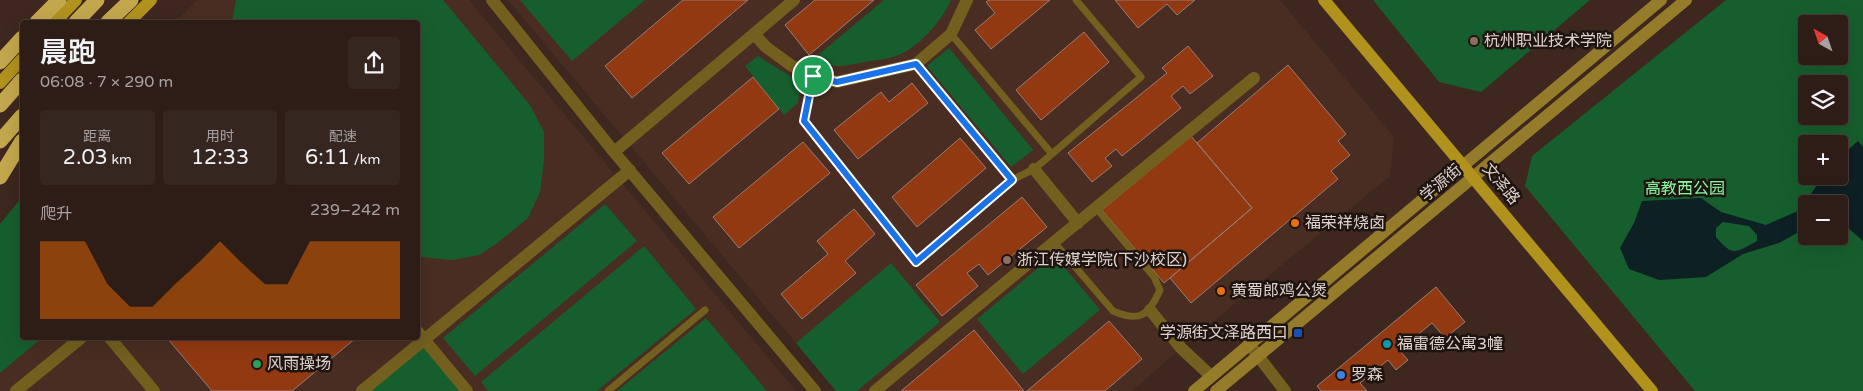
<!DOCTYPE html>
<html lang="zh">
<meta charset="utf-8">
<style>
body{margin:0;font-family:"Varela Round","Noto Sans SC",sans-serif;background:#362620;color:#f1f3f6;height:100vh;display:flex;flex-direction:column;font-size:19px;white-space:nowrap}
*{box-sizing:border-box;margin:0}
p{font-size:16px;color:#a7a2a1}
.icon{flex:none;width:28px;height:28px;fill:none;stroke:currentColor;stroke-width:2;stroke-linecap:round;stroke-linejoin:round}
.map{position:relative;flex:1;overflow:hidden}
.drawer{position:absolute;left:20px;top:20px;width:400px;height:320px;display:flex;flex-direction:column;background:#2e1d17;border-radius:5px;box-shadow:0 5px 20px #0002,0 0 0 1px #493b36}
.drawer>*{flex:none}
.needle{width:32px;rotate:320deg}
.buttons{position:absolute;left:1798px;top:15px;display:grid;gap:10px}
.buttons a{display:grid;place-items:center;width:50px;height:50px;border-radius:5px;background:#2e1d17;box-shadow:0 5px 20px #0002,0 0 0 1px #493b36;font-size:25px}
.pin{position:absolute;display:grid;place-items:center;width:42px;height:42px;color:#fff;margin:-21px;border:2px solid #fff;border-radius:50%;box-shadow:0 1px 5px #0007}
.round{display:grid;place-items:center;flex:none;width:52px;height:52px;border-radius:5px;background:#362620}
.headline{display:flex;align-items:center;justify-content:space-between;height:85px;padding:0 20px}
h1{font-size:28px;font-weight:600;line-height:38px}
.figures{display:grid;grid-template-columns:repeat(3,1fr);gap:8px;height:85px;padding:5px 20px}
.figures div{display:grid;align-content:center;border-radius:5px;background:#362620;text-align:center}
.figures b{font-size:21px;font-weight:600}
.figures small{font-size:14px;font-weight:400}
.figures p{font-size:14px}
.chart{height:140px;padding:10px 20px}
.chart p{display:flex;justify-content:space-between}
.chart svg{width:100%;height:90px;margin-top:5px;fill:#b45309;opacity:.7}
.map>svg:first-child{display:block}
</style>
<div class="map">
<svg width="1863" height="391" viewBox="0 0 1863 391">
<rect width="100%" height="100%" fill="#3d271f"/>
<path fill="#492d22" d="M197,0H469L796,391H0V224L22,197V338H418V22H175Z
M508,0H1280L1394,137L1390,176L1181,348L1132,391H836Z"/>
<path fill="#175e2e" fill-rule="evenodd" d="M236,0H443L530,105L544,132V161L540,192L528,218L496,244L479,255L452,260L422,257L418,260V22H230L232,21Z
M520,0H645L572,61Z
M884,0H951C942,20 925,40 905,52C893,59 877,60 864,62C843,66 833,71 817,56Z
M1373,0H1590L1481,92L1439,82Z
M1726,0H1863V391H1695L1525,186L1532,156ZM1806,24H1839V56H1806ZM1806,84H1839V116H1806ZM1806,144H1839V176H1806ZM1806,204H1839V236H1806Z
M949,48L1033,150L1011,167L927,66Z
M758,56L801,83L798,103L784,115L745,66Z
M22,197V338H42L0,373V224Z
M605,204L637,241L475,376L443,338Z
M644,246L696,309L597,391H488L481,382Z
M1054,255L1100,310L1023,374L977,319Z
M891,263L940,322L857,391H836L796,343Z
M706,318L767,391H617Z
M424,340L467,391H362Z"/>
<path fill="#0d2024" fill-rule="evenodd" d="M1858,141L1863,147V241L1847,227L1839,226V204H1806V228L1779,243L1743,254L1706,277L1659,280L1629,269L1620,248L1634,223L1642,201L1701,198L1721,212L1766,225L1800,210L1817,185L1830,176H1839V169L1848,161L1843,154ZM1723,222L1749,226L1757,235V241C1735,253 1733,257 1716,237V228Z"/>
<path fill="#923912" stroke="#987d74" d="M683,0H748L632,98L605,66Z
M815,0H874L809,55L785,25Z
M989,0H1050L991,49L975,30L995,13L986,2Z
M1115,0H1195L1177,15L1167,4L1138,28Z
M1084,32L1109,62L1041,120L1016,90Z
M1188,46L1213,76L1190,94L1183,86L1171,96L1181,108L1122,156L1116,149L1105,158L1112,166L1092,182L1068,153L1167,73L1162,68Z
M1288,65L1346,134L1338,141L1350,155L1331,171L1338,179L1191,303L1170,278L1252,208L1197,143Z
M753,77L779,109L689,184L662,153Z
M912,83L928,103L858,159L834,130L881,92L889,102Z
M1191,136L1252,208L1164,283L1102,210Z
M960,138L986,168L917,227L892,197Z
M803,142L830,173L739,248L713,217Z
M1022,197L1047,227L988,275L979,264L967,273L978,286L942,316L916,285Z
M854,209L875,234L845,261L856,273L802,319L781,294L828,254L817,241Z
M1436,287L1465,322L1445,338L1432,323L1399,350L1408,360L1396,370L1388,360L1360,383L1367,391H1321L1317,386Z
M1109,321L1142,359L1105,391H1027Z
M974,330L1024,391H901Z
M167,338H356L292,391H212Z"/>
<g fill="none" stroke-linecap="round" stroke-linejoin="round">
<path stroke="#73601f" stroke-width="7" d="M916,64L1012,180L1034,169L1052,154L951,34
M813,75L805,121L916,262L1012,180
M1052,154L1141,77L1076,0
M1054,242L1113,311C1140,323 1149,315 1160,290L1154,277L1096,208
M608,391L705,310"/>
<path stroke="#73601f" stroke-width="12" d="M492,0L614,152L815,391
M754,34L766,47L792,66L813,75L837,82L916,64L951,34L967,0
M614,152L794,0
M1034,169L1078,223
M1150,310L1181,348L1211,376
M418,332L467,391
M110,338L154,391
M1249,344L1285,391
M16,391L81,338
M362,391L630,170
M875,391L1054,242L1254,78"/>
<path stroke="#957c2b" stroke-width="12" d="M1194,391L1661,0
M1216,391L1686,0"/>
<path stroke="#b1921d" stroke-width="12" d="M1324,0L1652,391
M55,22L76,0
M129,22L151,0
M0,83L22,59"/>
<path stroke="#c3a74d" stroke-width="15" d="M37,22L59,0
M76,22L97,0
M108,22L131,0
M0,62L22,38
M0,105L22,80
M0,141L22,116
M0,177L22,141"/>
</g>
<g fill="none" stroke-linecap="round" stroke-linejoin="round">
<defs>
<path id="route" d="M916,64L1012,180L916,262L804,121L813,76L837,82Z"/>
</defs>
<use href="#route" stroke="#fff" stroke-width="10"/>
<use href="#route" stroke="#1a73e8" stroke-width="6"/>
</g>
<g fill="#8d6e63" stroke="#1d130f" stroke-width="2">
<circle cx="1474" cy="41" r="5"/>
<circle cx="1007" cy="260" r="5"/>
</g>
<g fill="#e8710a" stroke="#1d130f" stroke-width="2">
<circle cx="1295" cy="223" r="5"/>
<circle cx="1221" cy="291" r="5"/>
</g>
<rect fill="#1a4fb4" stroke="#1d130f" stroke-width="2" x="1293" y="328" width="10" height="10" rx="2.5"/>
<circle fill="#0f9aa8" stroke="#1d130f" stroke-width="2" cx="1387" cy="344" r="5"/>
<circle fill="#2e9e5b" stroke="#1d130f" stroke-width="2" cx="257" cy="364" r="5"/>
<circle fill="#3f7fe0" stroke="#1d130f" stroke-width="2" cx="1341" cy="375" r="5"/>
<g text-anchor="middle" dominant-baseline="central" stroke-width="5" stroke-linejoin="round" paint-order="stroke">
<g font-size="16" fill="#e0d1cc" stroke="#1d130f" text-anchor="start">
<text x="1484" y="41">杭州职业技术学院</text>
<text x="1305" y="223">福荣祥烧卤</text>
<text x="1017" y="260">浙江传媒学院(下沙校区)</text>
<text x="1231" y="291">黄蜀郎鸡公煲</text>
<text x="1288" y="333" text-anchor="end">学源街文泽路西口</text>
<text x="1397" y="344">福雷德公寓3幢</text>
<text x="267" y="364">风雨操场</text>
<text x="1351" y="375">罗森</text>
</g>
<g font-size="16" fill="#e0d1cc" stroke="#1d130f">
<text transform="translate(1441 183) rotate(-40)">学源街</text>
<text transform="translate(1501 184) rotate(50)">文泽路</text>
</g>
<g font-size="16" fill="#86f9a2" stroke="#1d130f">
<text x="1685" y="189">高教西公园</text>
</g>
</g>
</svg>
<div class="buttons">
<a><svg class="needle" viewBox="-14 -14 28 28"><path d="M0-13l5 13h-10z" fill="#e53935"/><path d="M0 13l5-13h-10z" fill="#a7a2a1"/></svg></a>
<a><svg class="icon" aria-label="layers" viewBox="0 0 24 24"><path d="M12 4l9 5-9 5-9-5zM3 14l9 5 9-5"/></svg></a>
<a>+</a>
<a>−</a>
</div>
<div class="pin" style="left:813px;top:76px;background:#1e9e55"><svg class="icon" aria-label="arrive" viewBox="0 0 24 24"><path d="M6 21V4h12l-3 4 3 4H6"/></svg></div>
<section class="drawer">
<div class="headline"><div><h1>晨跑</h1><p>06:08 · 7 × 290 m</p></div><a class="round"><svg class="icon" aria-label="share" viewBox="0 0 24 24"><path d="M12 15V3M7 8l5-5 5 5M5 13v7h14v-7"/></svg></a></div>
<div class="figures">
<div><p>距离</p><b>2.03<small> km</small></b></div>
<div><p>用时</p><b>12:33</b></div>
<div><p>配速</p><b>6:11<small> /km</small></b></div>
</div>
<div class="chart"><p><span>爬升</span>239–242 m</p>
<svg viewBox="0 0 160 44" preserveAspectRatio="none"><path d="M0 44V6L10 6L20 6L30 27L40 38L50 38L60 27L70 17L80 6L90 17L100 27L110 27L120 6L130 6L140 6L150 6L160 6V44z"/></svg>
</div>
</section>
</div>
